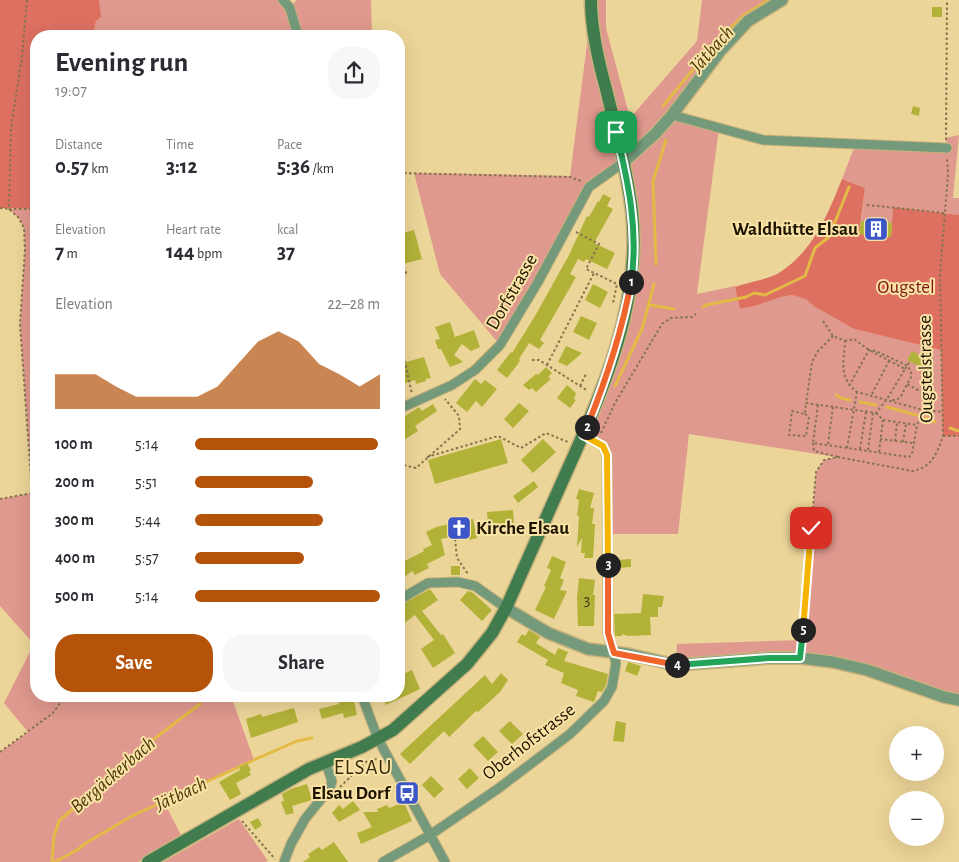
<!DOCTYPE html>
<meta charset="utf-8">
<style>
body{margin:0;font-family:"Alegreya Sans",sans-serif;background:#f7f7f7;color:#2b2b33;height:100vh;display:flex;flex-direction:column;font-size:19px;white-space:nowrap}
*{box-sizing:border-box;margin:0}
p{font-size:16px;color:#7c7c81}
.icon{flex:none;width:28px;height:28px;fill:none;stroke:currentColor;stroke-width:2;stroke-linecap:round;stroke-linejoin:round}
.map{position:relative;flex:1;overflow:hidden}
.drawer{position:absolute;left:30px;top:30px;width:375px;height:672px;display:flex;flex-direction:column;background:#fff;border-radius:20px;box-shadow:0 5px 20px #0002}
.drawer>*{flex:none}
.fabs{position:absolute;left:889px;top:726px;display:grid;gap:10px}
.fabs a{display:grid;place-items:center;width:55px;height:55px;border-radius:50%;background:#fff;box-shadow:0 5px 20px #0002;font-size:25px}
.pin{position:absolute;display:grid;place-items:center;width:42px;height:42px;color:#fff;margin:-21px;border-radius:10px;box-shadow:0 2px 8px #0006}
.km{position:absolute;width:25px;height:25px;margin:-12px;border-radius:50%;background:#222;color:#fff;font-size:14px;line-height:25px;text-align:center}
.round{display:grid;place-items:center;flex:none;width:52px;height:52px;border-radius:20px;background:#f7f7f7}
.head{display:flex;align-items:center;justify-content:space-between;height:85px;padding:0 25px}
h1{font-size:28px;font-weight:700;line-height:38px}
.figures{display:grid;grid-template-columns:repeat(3,1fr);gap:8px;height:85px;padding:5px 25px}
.figures div{display:grid;align-content:center}
.figures b{font-size:21px;font-weight:700}
.figures small{font-size:14px;font-weight:400}
.figures p{font-size:14px}
.chart{height:140px;padding:10px 25px}
.chart p{display:flex;justify-content:space-between}
.chart svg{width:100%;height:90px;margin-top:5px;fill:#b45309;opacity:.7}
.cta{display:flex;gap:10px;margin-top:auto;padding:10px 25px}
.cta a{flex:1;height:58px;border-radius:20px;background:#b45309;color:#fff;font-size:20px;font-weight:700;line-height:58px;text-align:center}
.cta a+a{background:#f7f7f7;color:#2b2b33}
ul{padding:0 25px;list-style:none;font-size:16px}
li{display:grid;grid-template-columns:80px 60px 1fr;align-items:center;height:38px}
li i{height:12px;border-radius:6px;background:#b45309}
.map>svg:first-child{display:block}
</style>
<div class="map">
<svg width="959" height="862" viewBox="0 0 959 862">
<rect width="100%" height="100%" fill="#ecd598"/>
<path fill="#e0998e" d="M99,0H283L290,7L297,0H371L372,36H93L96,21L100,17Z
M591,0H606V28L630,118L697,41L702,0H782L748,21L673,114L719,128L697,294L735,286L740,309L755,306L781,297L792,295L806,298L815,307L854,329L941,350L944,436H959V700L833,662L676,665L677,644L802,640L816,472L824,460L836,457L689,434L678,534H608L603,446L583,435L632,273L624,163L589,187L500,345L440,274L414,173L570,176L591,13Z
M959,135L953,198H959V215L893,207L892,223L861,221L865,188L842,179L856,143L947,148L946,138Z
M9,209H36V696H231L254,760L164,802L182,837L138,862H0V752L28,732L4,703L34,644L0,606V499L32,493L20,324L25,249L24,228L19,218Z
M239,819L268,861L266,862H163Z"/>
<path fill="#dd7061" d="M0,0H99L101,17L96,21L93,36H36V209L0,208Z
M842,179L865,188L859,234L891,236L893,207L959,215V436H943L941,350L854,329L815,307L806,299L792,295L781,297L755,306L740,309L735,287C747,283 768,279 779,273C814,250 827,216 842,179Z"/>
<g fill="none" stroke-linecap="round" stroke-linejoin="round">
<path stroke="#e3ba45" stroke-width="3" d="M663,106L715,43L744,15L768,0
M656,264L653,181L666,140
M650,305L674,309
M703,307L706,305L746,297L754,293L765,295L805,276L815,248L829,237L849,187
M615,386L642,329L654,284
M836,395L841,398L850,400
M860,402L876,405
M887,407L916,415
M925,418L935,422
M950,428L959,431
M52,862L54,836L59,821L150,742L200,704
M55,862L77,850L86,843L134,815L254,760L297,741L312,738"/>
</g>
<path fill="#b2b239" d="M932,7H942V17H932Z
M913,106L920,108L919,116L911,114Z
M603,194L611,198L607,206L613,209L594,243L615,253L607,269L586,259L584,262L578,259L570,274L576,277L540,340L544,343L539,349L529,343L519,359L520,360L518,364L507,378L497,370L511,352L512,353L535,316L569,255L587,216L589,217L598,201L599,202Z
M861,221L892,223L891,237L859,234Z
M414,230L422,259L399,265V234Z
M593,284L608,292L600,308L585,300Z
M581,316L597,323L589,340L573,332Z
M450,322L455,337L474,330L480,347L471,351L462,344L454,355L463,362L450,367L441,349H438L435,340L440,339L435,327Z
M566,346L582,353L567,366L558,362Z
M912,351L934,363L930,372L907,360Z
M424,357L431,378L426,379V381L416,384L415,380L399,385V364Z
M546,367L552,373L548,377L551,379L536,392L532,388L529,390L523,385L536,374L538,375Z
M475,379L481,384L485,380L497,389L482,407L476,401L467,412L456,403Z
M567,385L576,393L574,399L576,400L570,408L557,398Z
M519,403L529,411L513,428L504,419Z
M433,404L437,411L415,426L418,431L399,443V420L419,407L422,411Z
M501,439L508,463L435,484L428,460Z
M543,439L556,452L533,473L521,460Z
M534,481L538,487L518,503L513,496Z
M579,489L594,493L590,508H594L592,524H595L593,558H584L585,553H581L582,538L577,547L579,516H577L579,500L576,499Z
M513,510L514,525L488,527L487,512Z
M473,519L477,538L469,540L467,533L441,539L445,555L427,564L429,568L415,575L412,571L399,581V564L424,551L423,549L432,545L426,532L436,527Z
M552,556L566,562L560,578L564,580L560,590L567,591L554,619L535,610L546,587L544,586L551,570L547,568Z
M631,559V567L617,568V560Z
M451,566H460V575H451Z
M579,578L595,580L593,595H595L594,626H578L577,597Z
M430,589L438,600L422,611L441,635L443,634L455,653L433,668L421,649L434,640L415,615L399,627V606Z
M468,591L472,592L492,610L482,621L460,600Z
M643,594L664,596L662,607H658V617H650L651,635L628,636L622,634V636H615L614,614L641,613Z
M529,630L540,637L536,643L555,655L558,648L568,652L564,661L608,674L606,685L602,692L598,691L594,702L576,696L578,690L561,683L564,673L545,665L548,660L517,642L522,634L525,636Z
M628,662L641,666L637,676L625,671Z
M412,670L420,689L386,705L382,696H399V676Z
M501,673L508,680L500,692L478,712L476,711L449,737L444,731L410,764L400,754L485,675L492,684Z
M337,696H353L357,715L344,718L343,713L322,719L319,709L339,704Z
M294,708L298,722L251,738L246,719L261,714L262,717Z
M510,721L523,734L512,744L499,731Z
M616,721L626,723L624,742L613,741Z
M483,736L498,752L488,761L473,745Z
M247,763L251,770L249,771L251,775L236,783L241,794L230,800L219,782L240,770L239,767Z
M470,768L479,778L467,789L458,779Z
M431,776L444,789L434,798L422,785Z
M307,784L312,800L292,806L294,813L286,815L281,802L284,801L282,794L291,789Z
M353,801L360,810L339,822L332,813L339,805L343,809Z
M404,802L412,821L361,844L357,833L372,827L363,812H378L377,809L387,805L389,808Z
M258,818L262,825L255,830L250,822Z
M334,842L348,862H303L310,857L308,854L319,847L322,850Z"/>
<g fill="none" stroke-linecap="round" stroke-linejoin="round">
<defs>
<path id="minor" d="M283,0L290,8L298,36
M672,115L763,140L947,148
M399,409L452,385L475,370L500,345L538,282L589,187L624,162
M399,600L428,583L458,582L475,586L506,608
M362,696L378,739L445,862
M284,862L291,844L305,819L330,788L332,781L325,761
M383,862L430,835L499,788L570,734L604,701L612,687L616,663L608,633L607,455L603,446L583,435"/>
<path id="tertiary" d="M624,162L655,134L672,115L721,50L748,21L782,0
M506,608L548,633L588,649L628,654L676,665L769,658H800L833,662L867,670L944,697L959,700"/>
<path id="secondary" d="M148,862L309,769L362,747L393,730L467,664L492,633L506,608C526,563 546,518 566,473C603,391 642,303 632,212C627,170 616,130 606,89C598,60 591,30 591,0"/>
</defs>
<use href="#minor" stroke="#c7b27d" stroke-width="11"/>
<use href="#tertiary" stroke="#c7b27d" stroke-width="14"/>
<use href="#secondary" stroke="#c7b27d" stroke-width="15"/>
<path stroke="#85754c" stroke-width="2" stroke-dasharray="2.5 2.5" stroke-linecap="butt" d="M27,0L22,57L11,127L9,209H36
M946,140L947,0
M399,173L570,177L581,181
M867,205L945,213
M0,208L9,209L19,218L24,228L25,249L20,324L32,493L36,502
M576,232L599,244L586,269L617,284L613,303
M399,281L404,277L407,270
M823,321L833,336L845,341C844,362 838,377 857,392L923,410L942,412
M399,336L412,394
M833,336L818,351L812,362L806,403L876,413L887,399L905,369L869,350L854,339L845,341
M532,360H539L588,391
M547,365L594,273
M905,369L910,361
M580,386L586,374
M849,386L869,350L876,351L908,366L912,375L901,396L897,400H892
M872,394L889,361
M818,405L813,443L909,457L912,454L917,425L923,410L935,400L907,384
M876,413L883,420L917,425
M805,414L809,417L806,436L789,435L792,411L805,414L806,403
M601,433L615,403L662,324L671,318L692,317L696,314
M943,436H959
M880,439L913,443
M895,441L897,423
M903,442L906,424
M813,443L814,451L838,457
M828,444L833,407
M847,448L857,392
M860,449L866,412
M868,450L873,413
M879,452L883,420
M427,457L498,436L521,448L546,433L568,442
M399,464L416,468L460,429L459,416L445,399
M0,499L32,493
M455,539L457,558L468,574
M801,648L816,472L824,460L838,457L912,471C932,468 937,453 943,436L940,275L948,174L947,157
M0,752L53,713L65,696
M340,787L368,760L378,759
M242,821L275,859"/>
<use href="#minor" stroke="#749a7b" stroke-width="9"/>
<use href="#tertiary" stroke="#749a7b" stroke-width="11"/>
<use href="#secondary" stroke="#417c4e" stroke-width="12"/>
</g>
<g fill="none" stroke-linecap="round" stroke-linejoin="round">
<defs>
<path id="split-1" d="M616,132C628,180 639,232 631,282"/>
<path id="split-2" d="M587,427C606,380 622,332 631,282"/>
<path id="split-3" d="M587,427L583,435L603,446L607,455L608,565"/>
<path id="split-4" d="M608,565V633L614,653L677,665"/>
<path id="split-5" d="M677,665L769,658H800L803,630"/>
<path id="split-6" d="M803,630L811,528"/>
</defs>
<use href="#split-1" stroke="#fff" stroke-width="10"/>
<use href="#split-2" stroke="#fff" stroke-width="10"/>
<use href="#split-3" stroke="#fff" stroke-width="10"/>
<use href="#split-4" stroke="#fff" stroke-width="10"/>
<use href="#split-5" stroke="#fff" stroke-width="10"/>
<use href="#split-6" stroke="#fff" stroke-width="10"/>
<use href="#split-1" stroke="#22a559" stroke-width="6"/>
<use href="#split-2" stroke="#f0652b" stroke-width="6"/>
<use href="#split-3" stroke="#f5b400" stroke-width="6"/>
<use href="#split-4" stroke="#f0652b" stroke-width="6"/>
<use href="#split-5" stroke="#22a559" stroke-width="6"/>
<use href="#split-6" stroke="#f5b400" stroke-width="6"/>
</g>
<defs>
<symbol id="building-square" viewBox="-11 -11 22 22"><rect x="-9" y="-9" width="18" height="18" rx="4" fill="#3c55c7" stroke="#f9e2a5"/><path d="M-4-6H4V6H1V3H-1V6H-4ZM-2.5-4.3h1.7v1.8h-1.7ZM.8-4.3h1.7v1.8H.8ZM-2.5-1h1.7V.8h-1.7ZM.8-1h1.7V.8H.8Z" fill="#fff"/></symbol>
<symbol id="church-square" viewBox="-11 -11 22 22"><rect x="-9" y="-9" width="18" height="18" rx="4" fill="#3c55c7" stroke="#f9e2a5"/><path d="M-1.2-6h2.4v3.5h3.3v2.4h-3.3V6h-2.4V-.1h-3.3v-2.4h3.3Z" fill="#fff"/></symbol>
<symbol id="bus-square" viewBox="-11 -11 22 22"><rect x="-9" y="-9" width="18" height="18" rx="4" fill="#3c55c7" stroke="#f9e2a5"/><path d="M-5-6H5V4H4V6H2V4H-2V6H-4V4H-5ZM-3.5-4V0h7V-4ZM-3.5 1.2v1.5H-2V1.2ZM2 1.2v1.5H3.5V1.2Z" fill="#fff"/></symbol>
</defs>
<g fill-rule="evenodd">
<use href="#building-square" x="862" y="215" width="28" height="28"/>
<use href="#church-square" x="445" y="514" width="28" height="28"/>
<use href="#bus-square" x="393" y="779" width="28" height="28"/>
</g>
<g text-anchor="middle" dominant-baseline="central" stroke-width="4" stroke-linejoin="round" paint-order="stroke">
<g font-size="16" fill="#423c0e">
<text x="587" y="600">3</text>
</g>
<g font-size="19" font-weight="bold" fill="#1d1400" stroke="#f9e2a5" text-anchor="end">
<text x="858" y="229">Waldhütte Elsau</text>
<text x="476" y="528" text-anchor="start">Kirche Elsau</text>
<text x="390" y="793">Elsau Dorf</text>
</g>
<g font-size="19" fill="#7c1810" stroke="#f9e2a5">
<text x="906" y="287">Ougstel</text>
</g>
<g font-size="19" fill="#1d1400" stroke="#f9e2a5">
<text transform="translate(512 292) rotate(-60)">Dorfstrasse</text>
<text transform="translate(926 369) rotate(-91)">Ougstelstrasse</text>
<text transform="translate(529 742) rotate(-38)">Oberhofstrasse</text>
</g>
<g font-size="20" font-style="italic" fill="#4c3c0a" stroke="#f9e2a5">
<text transform="translate(712 49) rotate(-48)">Jätbach</text>
<text transform="translate(113 775) rotate(-41)">Bergäckerbach</text>
<text transform="translate(181 794) rotate(-25)">Jätbach</text>
</g>
<g font-size="21" letter-spacing="1" fill="#332808" stroke="#f9e2a5">
<text x="363" y="767">ELSAU</text>
</g>
</g>
</svg>
<div class="fabs">
<a>+</a>
<a>−</a>
</div>
<div class="pin" style="left:616px;top:132px;background:#1e9e55"><svg class="icon" aria-label="arrive" viewBox="0 0 24 24"><path d="M6 21V4h12l-3 4 3 4H6"/></svg></div>
<div class="pin" style="left:811px;top:528px;background:#d93025"><svg class="icon" aria-label="check" viewBox="0 0 24 24"><path d="M5 12l5 5 9-10"/></svg></div>
<b class="km" style="left:631px;top:282px">1</b>
<b class="km" style="left:587px;top:427px">2</b>
<b class="km" style="left:608px;top:565px">3</b>
<b class="km" style="left:677px;top:665px">4</b>
<b class="km" style="left:803px;top:630px">5</b>
<section class="drawer">
<div class="head"><div><h1>Evening run</h1><p>19:07</p></div><a class="round"><svg class="icon" aria-label="share" viewBox="0 0 24 24"><path d="M12 15V3M7 8l5-5 5 5M5 13v7h14v-7"/></svg></a></div>
<div class="figures">
<div><p>Distance</p><b>0.57<small> km</small></b></div>
<div><p>Time</p><b>3:12</b></div>
<div><p>Pace</p><b>5:36<small> /km</small></b></div>
</div>
<div class="figures">
<div><p>Elevation</p><b>7<small> m</small></b></div>
<div><p>Heart rate</p><b>144<small> bpm</small></b></div>
<div><p>kcal</p><b>37</b></div>
</div>
<div class="chart"><p><span>Elevation</span>22–28 m</p>
<svg viewBox="0 0 160 44" preserveAspectRatio="none"><path d="M0 44V27L10 27L20 27L30 33L40 38L50 38L60 38L70 38L80 33L90 22L100 11L110 6L120 11L130 22L140 27L150 33L160 27V44z"/></svg>
</div>
<ul>
<li><b>100 m</b>5:14<i style="width:99%"></i></li>
<li><b>200 m</b>5:51<i style="width:64%"></i></li>
<li><b>300 m</b>5:44<i style="width:69%"></i></li>
<li><b>400 m</b>5:57<i style="width:59%"></i></li>
<li><b>500 m</b>5:14<i style="width:100%"></i></li>
</ul>
<div class="cta"><a>Save</a><a>Share</a></div>
</section>
</div>
